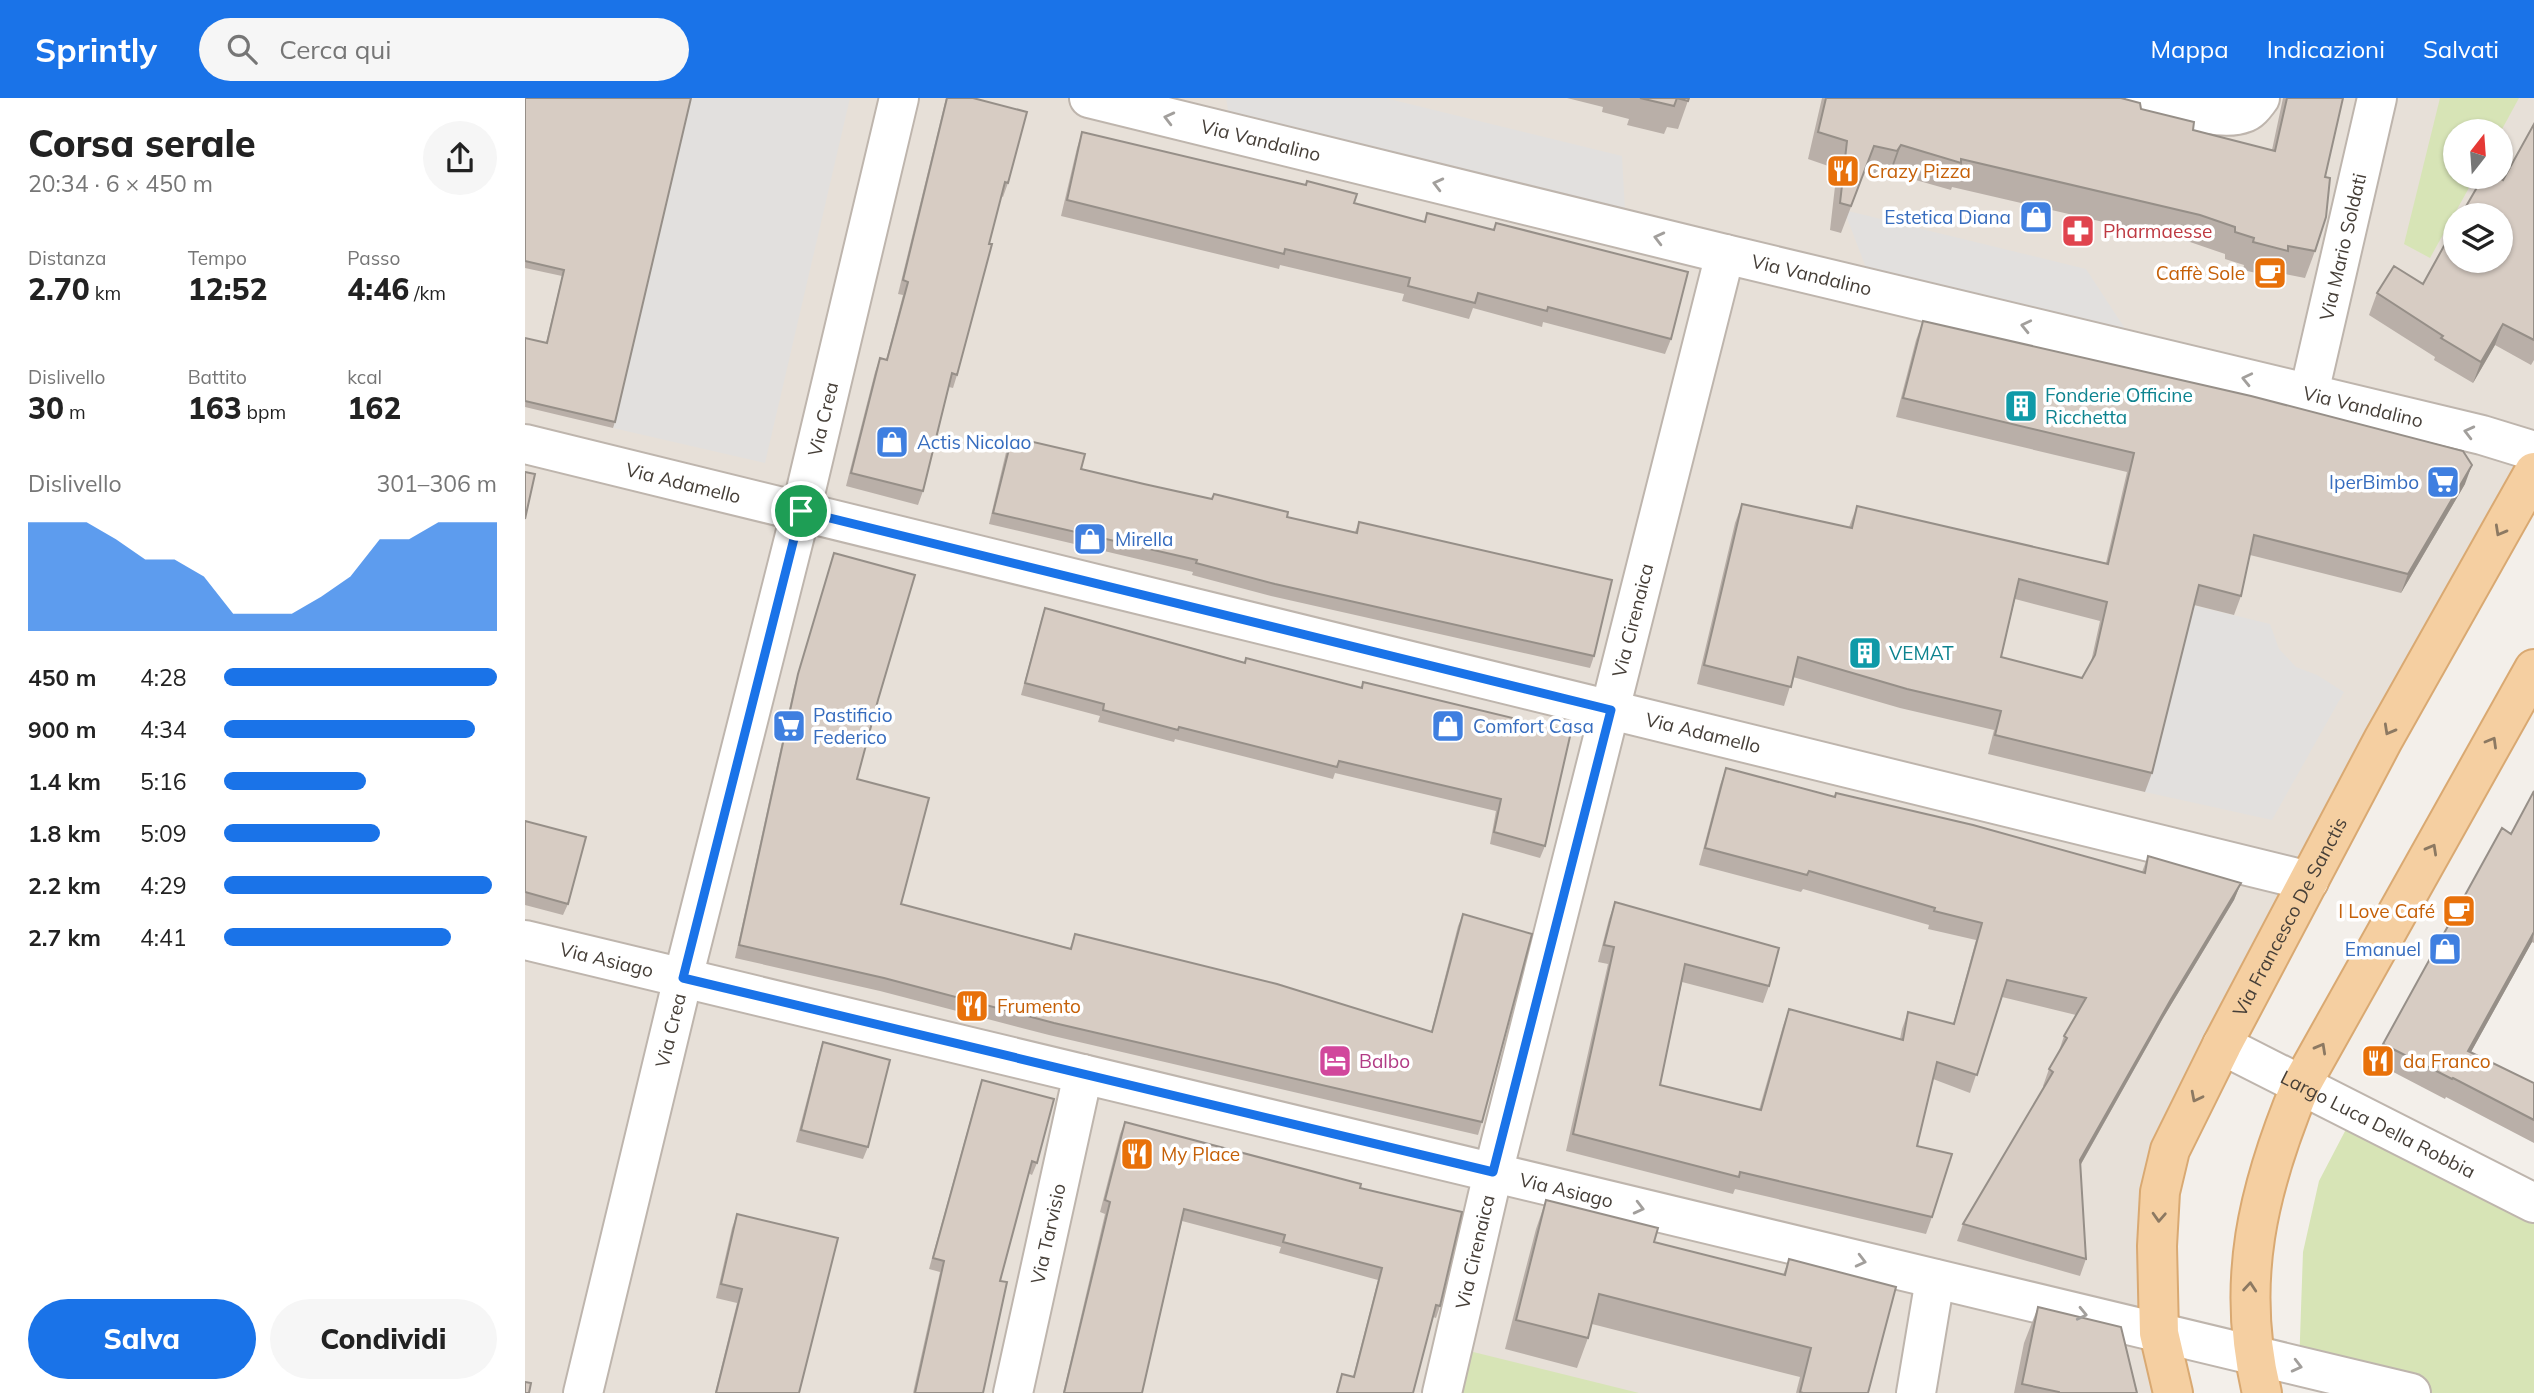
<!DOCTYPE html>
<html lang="it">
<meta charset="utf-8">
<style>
body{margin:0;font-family:Mulish,sans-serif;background:#f6f6f6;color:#222;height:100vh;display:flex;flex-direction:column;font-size:26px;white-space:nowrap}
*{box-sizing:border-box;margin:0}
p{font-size:23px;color:#767676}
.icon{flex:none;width:38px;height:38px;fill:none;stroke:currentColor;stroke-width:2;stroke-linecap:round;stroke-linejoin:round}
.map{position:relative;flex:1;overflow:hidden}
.side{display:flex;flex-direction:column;background:#fff;width:525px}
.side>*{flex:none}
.needle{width:46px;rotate:17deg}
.tools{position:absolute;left:1918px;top:21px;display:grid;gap:14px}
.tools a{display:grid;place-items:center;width:70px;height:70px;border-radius:50%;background:#fff;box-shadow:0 2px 5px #0004;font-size:35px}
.pin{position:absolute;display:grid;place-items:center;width:60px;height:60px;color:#fff;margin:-30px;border:4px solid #fff;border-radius:50%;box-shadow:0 2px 7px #0007}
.round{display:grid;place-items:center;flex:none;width:74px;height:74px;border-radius:37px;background:#f6f6f6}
.overview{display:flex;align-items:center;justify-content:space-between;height:119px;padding:0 28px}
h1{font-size:38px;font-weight:800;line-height:52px}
.stats{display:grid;grid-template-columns:repeat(3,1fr);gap:10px;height:119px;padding:7px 28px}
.stats div{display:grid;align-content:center}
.stats b{font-size:30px;font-weight:800}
.stats small{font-size:19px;font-weight:400}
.stats p{font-size:19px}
.chart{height:196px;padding:14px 28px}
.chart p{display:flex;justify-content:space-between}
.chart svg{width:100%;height:126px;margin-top:7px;fill:#1a73e8;opacity:.7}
.primary-button{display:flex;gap:14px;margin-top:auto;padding:14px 28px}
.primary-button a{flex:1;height:80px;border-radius:42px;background:#1a73e8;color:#fff;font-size:28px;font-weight:800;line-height:80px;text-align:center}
.primary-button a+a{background:#f6f6f6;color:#222}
ul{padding:0 28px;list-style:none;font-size:23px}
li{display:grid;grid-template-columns:112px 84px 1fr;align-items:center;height:52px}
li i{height:18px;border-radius:9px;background:#1a73e8}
header{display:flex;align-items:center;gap:42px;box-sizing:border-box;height:98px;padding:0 35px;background:#1a73e8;color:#fff}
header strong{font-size:33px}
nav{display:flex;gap:38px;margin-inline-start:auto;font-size:24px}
.search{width:490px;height:63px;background:#f6f6f6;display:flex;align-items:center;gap:18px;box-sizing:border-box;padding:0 24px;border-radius:38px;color:#767676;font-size:26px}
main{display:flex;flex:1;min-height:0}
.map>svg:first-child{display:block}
</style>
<header>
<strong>Sprintly</strong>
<div class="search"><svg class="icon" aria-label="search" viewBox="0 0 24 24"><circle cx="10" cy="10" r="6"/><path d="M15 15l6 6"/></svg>Cerca qui</div>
<nav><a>Mappa</a><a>Indicazioni</a><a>Salvati</a></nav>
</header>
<main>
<section class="side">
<div class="overview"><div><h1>Corsa serale</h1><p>20:34 · 6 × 450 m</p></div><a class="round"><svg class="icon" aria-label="share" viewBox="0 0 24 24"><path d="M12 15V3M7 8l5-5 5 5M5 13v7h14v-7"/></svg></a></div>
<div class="stats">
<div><p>Distanza</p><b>2.70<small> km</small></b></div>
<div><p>Tempo</p><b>12:52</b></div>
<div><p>Passo</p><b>4:46<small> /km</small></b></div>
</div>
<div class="stats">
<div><p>Dislivello</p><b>30<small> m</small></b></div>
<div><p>Battito</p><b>163<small> bpm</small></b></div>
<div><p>kcal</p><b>162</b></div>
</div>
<div class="chart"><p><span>Dislivello</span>301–306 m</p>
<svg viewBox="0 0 160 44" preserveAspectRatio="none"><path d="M0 44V6L10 6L20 6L30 12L40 19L50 19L60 25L70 38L80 38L90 38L100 32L110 25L120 12L130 12L140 6L150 6L160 6V44z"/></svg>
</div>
<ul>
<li><b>450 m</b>4:28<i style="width:100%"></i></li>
<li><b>900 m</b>4:34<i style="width:92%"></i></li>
<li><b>1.4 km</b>5:16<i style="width:52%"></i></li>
<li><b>1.8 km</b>5:09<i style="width:57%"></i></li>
<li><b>2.2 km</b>4:29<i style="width:98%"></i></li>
<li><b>2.7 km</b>4:41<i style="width:83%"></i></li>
</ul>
<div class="primary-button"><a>Salva</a><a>Condividi</a></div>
</section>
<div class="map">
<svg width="2009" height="1295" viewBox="0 0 2009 1295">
<rect width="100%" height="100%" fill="#f3efea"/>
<path fill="#e7e0d8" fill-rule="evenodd" d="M0,0H2009V363L1641,1048L1646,1295H0ZM1930,33H1976V79H1930ZM1930,117H1976V163H1930Z"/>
<path fill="#d7e4b6" d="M1915,0H1994L1976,33H1930V79H1950L1905,160L1879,146Z
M1830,1014L2009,1105V1295H1886L1774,1269L1778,1154L1794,1083Z
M928,1249L1114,1295H917Z"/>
<path fill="#e2e0de" d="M165,0H325L240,365L88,330Z
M701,0H860L1097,58L1101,132L707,35Z
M1319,112L1561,171L1616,255L1349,191Z
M1667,507L1745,526L1754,551L1771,569L1792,577L1819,594L1747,722L1620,694Z"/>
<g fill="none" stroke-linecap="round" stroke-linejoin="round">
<defs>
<g id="minor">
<path id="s1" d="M564,0L1200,156L1957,337L2009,353"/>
<path d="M1620,0C1646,6 1695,25 1719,15C1726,13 1731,5 1735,0"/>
<path id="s2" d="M1784,295L1852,0"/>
<path id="s3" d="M0,346L1784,783"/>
<path id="s4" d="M0,842L1886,1295"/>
<path id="s5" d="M1697,947L2009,1105"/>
<path id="s6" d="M58,1295L158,880L276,413L374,0"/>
<path id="s7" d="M488,1295L558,976"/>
<path id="s8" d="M917,1295L968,1075L1200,156"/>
<path d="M1391,1295L1410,1181"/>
</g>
<g id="major">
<path id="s9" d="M1648,1295L1634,1235L1632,1148L1635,1094L1645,1052L1697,947L1858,642L2009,374"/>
<path d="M1737,1295C1710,1184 1733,1090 1776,987L2009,571"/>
</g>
</defs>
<use href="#minor" stroke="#beb5ad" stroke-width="42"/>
<use href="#major" stroke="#d9a972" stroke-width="42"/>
<use href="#minor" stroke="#fff" stroke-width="38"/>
<use href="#major" stroke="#f5cfa1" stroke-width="38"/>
</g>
<path fill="#b9afa8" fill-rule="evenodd" d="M0,0L90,324L88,330L0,309V240L21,245L37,178L0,170Z
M421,0H448L483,85L478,99L476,98L432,277L428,290L424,289L398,393L393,407L321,388L350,274L355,260L361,262L378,197L373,196Z
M1042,0H1164L1153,31L1142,29L1139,36L1102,27L1104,21L1077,14L1078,9Z
M1297,0H1596L1616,11L1668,32L1747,52L1758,0H1818L1800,79L1790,153L1780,180L1755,175L1753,180L1718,172L1719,167L1700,161V156L1665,144L1427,89L1426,92L1366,75L1362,81L1339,75L1316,135L1305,132L1312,71L1283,61Z
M2009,26V262L2006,267L1970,247L1948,285L1909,262L1910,259L1844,217L1852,195L1898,186L1978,82Z
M557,34L899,124L902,115L969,132L971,125L1146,241L1140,256L1018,224L1017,229L948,210L944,221L877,203L879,196L755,167L754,171L536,118L552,50Z
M1398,223L1940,386L1876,495L1725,457L1716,498L1709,517L1669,507L1627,675L1620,694L1463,656L1469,632L1375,610L1268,579L1259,608L1172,586L1210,425L1217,406L1324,429L1332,408L1581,465L1602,374L1371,319L1391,242ZM1490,501L1575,523L1566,564L1557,580L1476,559Z
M487,339L556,371L619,386L687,401L689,396L762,419L830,434L834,424L1069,558L1065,570L746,498L667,477L668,474L464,426L482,350Z
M309,455L353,602L332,681L376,806L545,850L550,836L906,934L933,828L938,816L957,1024L953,1037L524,937L355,893L210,860L269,589Z
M520,510L719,564L836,590L838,584L1046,634L1020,748L1015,760L965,746L971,713L810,675L808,681L650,641L649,644L573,624L575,618L496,597L516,522Z
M1201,670L1310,699L1617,774L1623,758L1716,785L1709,802L1638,920L1555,1068L1561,1161L1555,1178L1432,1143L1438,1126L1519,989L1518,988L1524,971L1533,956L1539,938L1551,917L1477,899L1445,995L1408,981L1392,1048L1407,1119L1401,1136L1210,1091L1208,1096L1041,1053L1083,866L1073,864L1084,821L1090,804L1244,888L1238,905L1157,884L1135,987L1234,1012L1258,928L1264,911L1375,941L1377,931L1383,914L1428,926L1451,842L1403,831L1404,827L1278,791L1276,794L1174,767L1195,687Z
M2009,693V845L2007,844L1946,954L2009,985V1045L1921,999L1920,1001L1851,965L1858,946L1986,736Z
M0,723L43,806L38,817L0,807Z
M298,944L343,1049L338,1061L271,1044L294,956Z
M457,982L512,1065L507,1077L503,1075L475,1183L458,1295H388L415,1174L404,1171L453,994Z
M600,1024L835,1090L915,1208L911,1220L908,1219L888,1295H811L817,1276L828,1279L853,1182L754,1155L756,1149L657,1123L617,1295H538L580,1116L575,1114L595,1036Z
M1021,1102L1129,1144L1258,1177L1264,1161L1343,1295H1271L1275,1279L1067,1226L1063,1240L1052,1270L980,1251L1011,1131Z
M212,1116L274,1295H190L212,1205L191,1200L207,1130Z
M1513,1209L1612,1295H1489L1499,1245Z"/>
<path fill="#968f88" d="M1376,47L1366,75L1362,81L1372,53Z
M1978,226L1970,247L1948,285L1956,264Z
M1947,367L1940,386L1876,495L1883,476Z
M1716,785L1709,802L1638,920L1548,1080L1555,1062L1645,903Z
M2009,834L2007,844L1936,972L1943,953Z"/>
<path fill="#d7ccc3" stroke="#968f88" stroke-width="2" fill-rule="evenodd" d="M0,0H166L90,324L0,303V240L22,245L39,172L0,163Z
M422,0H448L502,14L483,85L480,84L464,146H467L432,277L427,275L398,393L326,375L355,260L362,262L383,184L378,182Z
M1115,0H1164L1163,3L1152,0L1149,8Z
M1301,0H1596L1615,5L1616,11L1669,24L1668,32L1750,53L1762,0H1818L1800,79L1805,80L1801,119L1790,153L1763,148V153L1728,144L1729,140L1710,134V129L1675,117L1436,61V65L1376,47L1372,53L1349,48L1326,108L1315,105L1322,43L1293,34Z
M2009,26V242L1978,226L1956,264L1916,240L1918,238L1852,195L1869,168L1898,186L1930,128V163H1976V117H1936L1958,79H1973L1978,82Z
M557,34L781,87L782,83L832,96L829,105L900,124L902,115L969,132L971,125L1163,174L1146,241L1023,209L1022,213L953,195L950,205L883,188L885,180L760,151L759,156L542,102Z
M1398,223L1726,298L1938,353L1947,367L1883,476L1729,437L1716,498L1674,487L1627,675L1470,637L1476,613L1382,591L1273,559L1266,589L1179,567L1217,406L1327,430L1332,408L1583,466L1609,355L1378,300ZM1494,481L1582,504L1570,557L1557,580L1476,559Z
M487,339L560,356L556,371L619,386L687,401L689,396L763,414L762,419L832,435L834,424L1087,482L1069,558L750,486L671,465L672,462L468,415Z
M0,374L10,376L0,421Z
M309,455L390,477L353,602L332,681L404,700L376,806L546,851L550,836L752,886L907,934L938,816L1007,836L957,1024L529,925L359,880L214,847L273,576Z
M520,510L720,565L721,560L837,590L838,584L1046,634L1020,748L969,734L976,701L814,663L812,669L654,629L653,632L578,612L579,606L500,585Z
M1201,670L1310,699L1311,695L1448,727L1620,775L1623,758L1716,785L1645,903L1555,1062L1561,1161L1438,1126L1528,974L1524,971L1542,940L1539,938L1561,900L1482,882L1452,977L1412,964L1392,1048L1427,1056L1407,1119L1215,1074L1214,1079L1048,1036L1089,849L1079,847L1090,804L1254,850L1244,888L1160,866L1135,987L1236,1012L1264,911L1378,942L1383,914L1429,926L1457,825L1409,813L1410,810L1284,773L1282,777L1180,750Z
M2009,693V834L1943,953L2009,985V1022L1928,980L1927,981L1858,946L1977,730L1986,736Z
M0,723L61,739L43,806L0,794Z
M298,944L365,962L343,1049L276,1032Z
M457,982L529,1001L512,1065L507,1063L475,1183L482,1184L458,1295H390L419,1163L408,1160Z
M600,1024L836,1086L835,1090L937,1114L915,1208L911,1207L888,1295H812L817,1276L829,1279L857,1170L758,1144L760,1137L659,1111L617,1295H539L585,1104L580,1102Z
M1021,1102L1133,1130L1129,1144L1260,1177L1264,1161L1371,1189L1343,1295H1278L1275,1294L1286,1250L1074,1196L1063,1240L991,1222Z
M212,1116L313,1140L274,1295H191L217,1191L196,1186Z
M1513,1209L1596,1229L1612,1295H1534V1294L1497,1286Z
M0,1284L6,1285L4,1295H0Z"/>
<defs><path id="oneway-chevron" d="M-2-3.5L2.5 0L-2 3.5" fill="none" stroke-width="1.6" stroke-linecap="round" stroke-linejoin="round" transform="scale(1.75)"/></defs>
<g stroke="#a29f9c">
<use href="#oneway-chevron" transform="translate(644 20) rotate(-166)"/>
<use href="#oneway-chevron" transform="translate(913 86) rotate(-166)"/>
<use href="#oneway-chevron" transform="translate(1134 140) rotate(-166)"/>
<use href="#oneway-chevron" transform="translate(1501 228) rotate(-167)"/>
<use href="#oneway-chevron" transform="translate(1722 281) rotate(-167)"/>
<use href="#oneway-chevron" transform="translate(1944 334) rotate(-166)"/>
<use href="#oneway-chevron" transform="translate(1114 1110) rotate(14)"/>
<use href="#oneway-chevron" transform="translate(1336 1163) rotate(14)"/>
<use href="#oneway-chevron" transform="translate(1557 1216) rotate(13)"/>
<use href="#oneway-chevron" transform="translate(1772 1268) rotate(14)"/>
</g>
<g stroke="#8c7962">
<use href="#oneway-chevron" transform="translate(1975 433) rotate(119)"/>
<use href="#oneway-chevron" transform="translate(1864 632) rotate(119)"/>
<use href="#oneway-chevron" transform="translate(1967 644) rotate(-60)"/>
<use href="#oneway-chevron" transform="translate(1907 751) rotate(-61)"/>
<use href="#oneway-chevron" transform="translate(1796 950) rotate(-61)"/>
<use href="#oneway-chevron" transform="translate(1671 999) rotate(117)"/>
<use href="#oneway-chevron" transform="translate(1634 1119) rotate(93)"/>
<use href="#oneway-chevron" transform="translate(1725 1189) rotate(-85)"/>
</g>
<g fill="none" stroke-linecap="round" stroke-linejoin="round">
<defs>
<path id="route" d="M276,413L1086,612L968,1074L158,880Z"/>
</defs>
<use href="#route" stroke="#fff" stroke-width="14"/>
<use href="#route" stroke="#1a73e8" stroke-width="9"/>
</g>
<defs>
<symbol id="restaurant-square" viewBox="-11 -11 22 22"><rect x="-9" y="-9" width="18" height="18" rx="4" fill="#e8710a" stroke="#fff"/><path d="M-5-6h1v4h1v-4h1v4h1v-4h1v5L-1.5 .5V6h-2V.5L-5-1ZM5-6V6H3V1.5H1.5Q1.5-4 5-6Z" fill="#fff"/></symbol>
<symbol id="shop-square" viewBox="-11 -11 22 22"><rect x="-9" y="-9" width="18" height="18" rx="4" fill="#3f7fe0" stroke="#fff"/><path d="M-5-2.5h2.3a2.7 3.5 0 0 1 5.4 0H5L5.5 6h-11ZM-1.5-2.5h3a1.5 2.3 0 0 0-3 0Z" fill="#fff"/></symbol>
<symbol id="pharmacy-square" viewBox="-11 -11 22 22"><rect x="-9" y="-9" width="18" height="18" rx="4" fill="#e0444e" stroke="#fff"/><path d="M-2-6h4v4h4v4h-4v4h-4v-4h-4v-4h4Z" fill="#fff"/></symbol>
<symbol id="cafe-square" viewBox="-11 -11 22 22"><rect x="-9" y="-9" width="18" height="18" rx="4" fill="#e8710a" stroke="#fff"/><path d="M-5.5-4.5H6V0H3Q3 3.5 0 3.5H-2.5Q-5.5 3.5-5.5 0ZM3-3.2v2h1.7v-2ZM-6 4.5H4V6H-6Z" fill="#fff"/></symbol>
<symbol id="building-square" viewBox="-11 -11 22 22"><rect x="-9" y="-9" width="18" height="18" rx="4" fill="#0f9aa8" stroke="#fff"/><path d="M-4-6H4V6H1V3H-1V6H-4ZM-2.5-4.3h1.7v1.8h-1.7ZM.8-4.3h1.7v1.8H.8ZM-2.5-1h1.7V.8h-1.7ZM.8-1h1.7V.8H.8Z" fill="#fff"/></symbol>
<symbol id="supermarket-square" viewBox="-11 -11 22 22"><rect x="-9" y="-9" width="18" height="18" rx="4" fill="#3f7fe0" stroke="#fff"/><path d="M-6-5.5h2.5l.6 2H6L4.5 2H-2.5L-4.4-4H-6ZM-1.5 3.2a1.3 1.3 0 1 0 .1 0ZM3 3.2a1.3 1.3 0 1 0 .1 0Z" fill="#fff"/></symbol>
<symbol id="hotel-square" viewBox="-11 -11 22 22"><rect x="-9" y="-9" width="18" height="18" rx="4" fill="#d1479c" stroke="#fff"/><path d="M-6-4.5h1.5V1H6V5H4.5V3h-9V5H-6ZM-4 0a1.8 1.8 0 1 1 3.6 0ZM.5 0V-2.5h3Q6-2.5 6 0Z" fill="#fff"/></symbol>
</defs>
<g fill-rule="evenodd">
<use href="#restaurant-square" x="1299" y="54" width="38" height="38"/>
<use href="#shop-square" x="1492" y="100" width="38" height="38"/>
<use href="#pharmacy-square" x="1534" y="114" width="38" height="38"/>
<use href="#cafe-square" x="1726" y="156" width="38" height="38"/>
<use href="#building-square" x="1477" y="289" width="38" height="38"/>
<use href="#shop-square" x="348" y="325" width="38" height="38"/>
<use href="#supermarket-square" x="1899" y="365" width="38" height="38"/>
<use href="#shop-square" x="546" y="422" width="38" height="38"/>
<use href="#building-square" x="1321" y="536" width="38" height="38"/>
<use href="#supermarket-square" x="245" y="609" width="38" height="38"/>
<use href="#shop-square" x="904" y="609" width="38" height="38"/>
<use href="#cafe-square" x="1915" y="794" width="38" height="38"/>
<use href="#shop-square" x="1901" y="832" width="38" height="38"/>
<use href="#restaurant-square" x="428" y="889" width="38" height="38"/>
<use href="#hotel-square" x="791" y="944" width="38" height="38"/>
<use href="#restaurant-square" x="1834" y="944" width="38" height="38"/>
<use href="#restaurant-square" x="593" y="1037" width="38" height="38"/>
</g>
<g text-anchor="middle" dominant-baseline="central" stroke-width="7" stroke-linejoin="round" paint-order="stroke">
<g font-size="19" fill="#463f38" stroke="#fff">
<text stroke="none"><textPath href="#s1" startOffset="177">Via Vandalino</textPath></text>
<text stroke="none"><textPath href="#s2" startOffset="150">Via Mario Soldati</textPath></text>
<text stroke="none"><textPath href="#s1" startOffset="744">Via Vandalino</textPath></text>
<text stroke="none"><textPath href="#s1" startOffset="1311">Via Vandalino</textPath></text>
<text stroke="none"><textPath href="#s6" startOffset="1003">Via Crea</textPath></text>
<text stroke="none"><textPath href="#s3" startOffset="163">Via Adamello</textPath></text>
<text stroke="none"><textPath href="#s8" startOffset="796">Via Cirenaica</textPath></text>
<text stroke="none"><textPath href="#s3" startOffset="1213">Via Adamello</textPath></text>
<text stroke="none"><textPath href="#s9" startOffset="508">Via Francesco De Sanctis</textPath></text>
<text stroke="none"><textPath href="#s4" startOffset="84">Via Asiago</textPath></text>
<text stroke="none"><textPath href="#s6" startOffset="373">Via Crea</textPath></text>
<text stroke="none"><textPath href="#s5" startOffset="175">Largo Luca Della Robbia</textPath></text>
<text stroke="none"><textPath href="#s4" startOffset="1071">Via Asiago</textPath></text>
<text stroke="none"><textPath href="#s7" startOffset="163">Via Tarvisio</textPath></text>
<text stroke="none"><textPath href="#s8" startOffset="145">Via Cirenaica</textPath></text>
</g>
<g font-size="19" fill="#c56008" stroke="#fff" text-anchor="start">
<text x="1342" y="73">Crazy Pizza</text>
<text x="1720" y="175" text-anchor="end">Caffè Sole</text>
<text x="1910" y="813" text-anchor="end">I Love Café</text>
<text x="472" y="908">Frumento</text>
<text x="1878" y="963">da Franco</text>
<text x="636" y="1056">My Place</text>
</g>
<g font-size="19" fill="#366cbe" stroke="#fff" text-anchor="start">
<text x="1486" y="119" text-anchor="end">Estetica Diana</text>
<text x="392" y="344">Actis Nicolao</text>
<text x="1894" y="384" text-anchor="end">IperBimbo</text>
<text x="590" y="441">Mirella</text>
<text x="288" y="617">Pastificio<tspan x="288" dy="22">Federico</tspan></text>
<text x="948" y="628">Comfort Casa</text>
<text x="1896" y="851" text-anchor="end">Emanuel</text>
</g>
<g font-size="19" fill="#be3a42" stroke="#fff" text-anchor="start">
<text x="1578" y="133">Pharmaesse</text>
</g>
<g font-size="19" fill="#0d838f" stroke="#fff" text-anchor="start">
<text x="1520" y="297">Fonderie Officine<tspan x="1520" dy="22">Ricchetta</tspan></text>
<text x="1364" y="555">VEMAT</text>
</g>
<g font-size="19" fill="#b23c85" stroke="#fff" text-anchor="start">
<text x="834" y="963">Balbo</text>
</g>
</g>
</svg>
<div class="tools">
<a><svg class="needle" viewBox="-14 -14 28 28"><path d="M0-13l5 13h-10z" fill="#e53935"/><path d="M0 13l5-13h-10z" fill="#767676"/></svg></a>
<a><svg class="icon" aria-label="layers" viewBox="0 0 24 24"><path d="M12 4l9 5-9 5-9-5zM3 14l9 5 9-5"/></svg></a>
</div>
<div class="pin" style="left:276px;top:413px;background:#1e9e55"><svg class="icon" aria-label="arrive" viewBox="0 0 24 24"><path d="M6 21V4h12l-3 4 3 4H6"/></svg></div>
</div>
</main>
